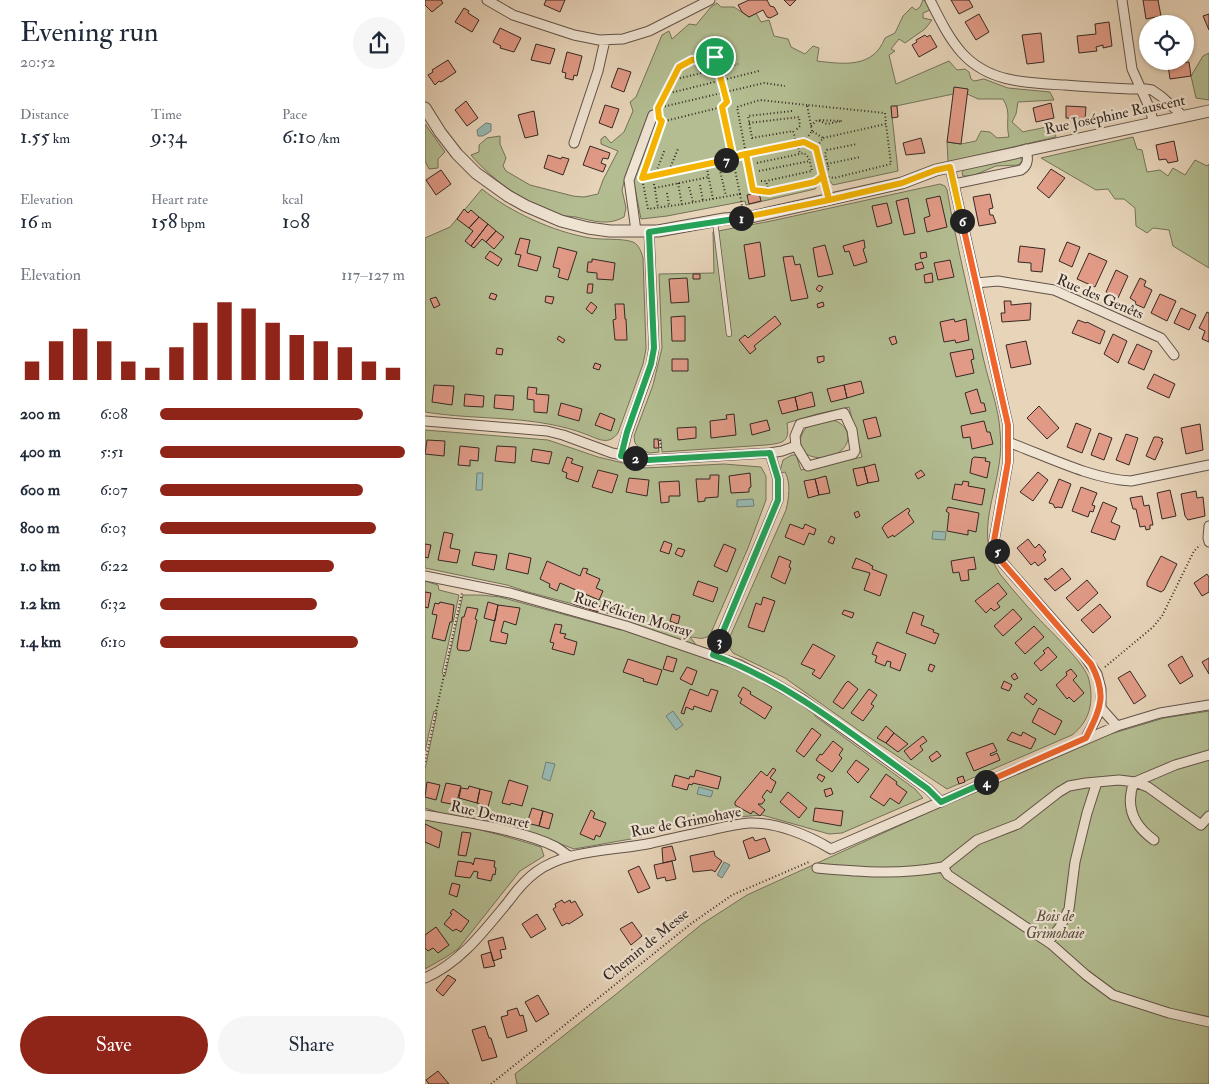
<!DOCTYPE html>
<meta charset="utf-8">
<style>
body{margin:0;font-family:"IM FELL Double Pica",serif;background:#f6f6f7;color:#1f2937;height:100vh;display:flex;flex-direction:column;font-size:19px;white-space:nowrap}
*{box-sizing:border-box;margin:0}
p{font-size:16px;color:#747a83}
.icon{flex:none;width:28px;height:28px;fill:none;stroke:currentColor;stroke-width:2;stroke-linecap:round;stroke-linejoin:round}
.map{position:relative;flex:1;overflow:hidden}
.details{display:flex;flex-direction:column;background:#fff;width:425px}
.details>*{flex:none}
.fabs{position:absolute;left:714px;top:15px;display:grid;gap:10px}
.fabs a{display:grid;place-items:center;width:55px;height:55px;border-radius:50%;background:#fff;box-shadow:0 1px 4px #0004;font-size:25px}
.pin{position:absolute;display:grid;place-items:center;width:42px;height:42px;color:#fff;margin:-21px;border:2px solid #fff;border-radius:50%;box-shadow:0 1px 5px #0007}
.km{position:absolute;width:25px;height:25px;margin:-12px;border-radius:50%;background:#222;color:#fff;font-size:14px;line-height:25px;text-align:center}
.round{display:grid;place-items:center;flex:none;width:52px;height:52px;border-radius:26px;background:#f6f6f7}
.headline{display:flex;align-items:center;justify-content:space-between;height:85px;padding:0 20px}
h1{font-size:28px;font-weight:600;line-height:38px}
.stats{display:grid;grid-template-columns:repeat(3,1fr);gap:8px;height:85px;padding:5px 20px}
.stats div{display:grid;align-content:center}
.stats b{font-size:21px;font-weight:600}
.stats small{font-size:14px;font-weight:400}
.stats p{font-size:14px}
.chart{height:140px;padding:10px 20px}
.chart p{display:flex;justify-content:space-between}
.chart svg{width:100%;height:90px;margin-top:5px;stroke:#8f2418;stroke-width:6}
.cta{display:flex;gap:10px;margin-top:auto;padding:10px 20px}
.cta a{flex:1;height:58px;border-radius:30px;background:#8f2418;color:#fff;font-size:20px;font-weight:600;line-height:58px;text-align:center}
.cta a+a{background:#f6f6f7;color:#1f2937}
ul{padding:0 20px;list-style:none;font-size:16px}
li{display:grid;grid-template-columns:80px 60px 1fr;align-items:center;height:38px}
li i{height:12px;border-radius:6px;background:#8f2418}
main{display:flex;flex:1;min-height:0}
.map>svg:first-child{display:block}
</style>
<main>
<section class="details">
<div class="headline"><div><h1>Evening run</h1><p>20:52</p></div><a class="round"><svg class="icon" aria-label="share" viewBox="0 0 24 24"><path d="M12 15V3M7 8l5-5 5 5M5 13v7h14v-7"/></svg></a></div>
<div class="stats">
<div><p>Distance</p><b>1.55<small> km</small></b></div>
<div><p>Time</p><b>9:34</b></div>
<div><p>Pace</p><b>6:10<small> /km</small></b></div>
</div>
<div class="stats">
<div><p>Elevation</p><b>16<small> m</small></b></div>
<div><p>Heart rate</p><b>158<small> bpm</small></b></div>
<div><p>kcal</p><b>108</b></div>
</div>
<div class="chart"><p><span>Elevation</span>117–127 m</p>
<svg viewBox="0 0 160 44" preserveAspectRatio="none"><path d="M5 44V35M15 44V25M25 44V19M35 44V25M45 44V35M55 44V38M65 44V28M75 44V16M85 44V6M95 44V9M105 44V16M115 44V22M125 44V25M135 44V28M145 44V35M155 44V38"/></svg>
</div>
<ul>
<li><b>200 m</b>6:08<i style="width:83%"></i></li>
<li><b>400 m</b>5:51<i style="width:100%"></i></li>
<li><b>600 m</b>6:07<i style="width:83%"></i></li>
<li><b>800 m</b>6:03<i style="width:88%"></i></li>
<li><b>1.0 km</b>6:22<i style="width:71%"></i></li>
<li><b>1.2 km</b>6:32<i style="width:64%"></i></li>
<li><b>1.4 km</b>6:10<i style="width:81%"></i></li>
</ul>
<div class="cta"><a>Save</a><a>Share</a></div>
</section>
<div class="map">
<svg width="784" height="1084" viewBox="0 0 784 1084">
<rect width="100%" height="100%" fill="#e7d4b9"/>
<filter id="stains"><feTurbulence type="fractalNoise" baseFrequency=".004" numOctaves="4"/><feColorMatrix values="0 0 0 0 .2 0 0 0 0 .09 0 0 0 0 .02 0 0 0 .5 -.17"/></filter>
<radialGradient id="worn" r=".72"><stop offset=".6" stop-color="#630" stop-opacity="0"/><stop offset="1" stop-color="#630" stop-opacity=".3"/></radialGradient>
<path fill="#b3bd91" stroke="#74725a" d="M498,0L504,2L505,10L498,13V18L507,20L500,29L480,43L474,39L466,49L470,51L464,55L471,84L524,61L532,70L540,69L544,72L546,79L549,81L559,79L583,88L625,92L629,100L593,102L591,114L587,122L598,132C609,129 618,129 628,124L631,137L523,162L522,142L536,144L551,141L556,131L565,132L572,138L584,137C580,122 587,113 578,99H553L538,92L466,107L473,171L408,185L405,181L395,182L390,189L321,205L320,201L242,216L216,219L208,178L225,114L200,178L197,190L201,208L199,217C183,226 168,221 151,217C143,216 135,216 128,213C99,202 66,179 46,155L54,152V145L62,138L75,136V144L81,158L78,166L81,171L105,185L148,196L159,197L173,194L178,180L193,151L176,144V139L180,136L186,143L199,132L208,111L205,102L211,97L237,35L244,31L247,39L264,24L271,25L286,7L292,3L296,7H309L324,17L331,13L336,22L344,20L349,36L363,39L366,47L380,54L388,46L394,48L392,61C418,64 448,69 460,38L470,33L478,16L487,7L491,10L495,7Z
M784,53V100L771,98L766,76L778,56Z
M0,124L20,152L13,159V168L4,169L0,161Z
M708,137L712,149L717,150L722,172L735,170L743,176L748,168L760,175L770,160L782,166L784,164V268L748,246L744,230L728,228L722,233L711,226L710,208L699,199H690L683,189L671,190L616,158Z
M594,157L598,160L594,165L571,166L547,176H538L537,173L539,169Z
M515,184L520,186L522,190C532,247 546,304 559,361C564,383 574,409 575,431C576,441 576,454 574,465C568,504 551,538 575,574C587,589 600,604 613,618C625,631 661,664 664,680C669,702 665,721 647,735L522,789L436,732L360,678L308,653L304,647L303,641L361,510C364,498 366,483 360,472L356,473L355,471L358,460L367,455H371L376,470L437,457L424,407L392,414L362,423C365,442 359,443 341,445L237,452L236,439H233L234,452L224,453L215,449L210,443L209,436L228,385L237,348L234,274L289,273L288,232L346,221Z
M57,189C85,212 129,232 165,238C177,240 197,238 208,242C214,245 216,251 218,258L221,349L218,364L193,433C184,445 175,440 163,435C109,414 55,421 0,412V238L25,227Z
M407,420C412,421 416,423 420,428C435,453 388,469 376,448C373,441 377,432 382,427Z
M0,430L123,440L173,457L219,468L299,464L336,467L341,476V500L323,548L285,635C277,641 272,637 265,637L272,646L317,660L335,670L337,680L390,711V716L490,789L498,798L417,833L404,834L337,815L312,817L220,829L217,837L149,849L112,835L21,815L0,808V769L12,713L9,711L0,751V581L13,585L14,590L34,595L17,673L20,676L38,595H56L75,597L196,630L204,619L103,592L82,585L0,568Z
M784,711V1084H92L90,1074L190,995L277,924L322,895L511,809L682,735L739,718Z
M0,819C39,825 78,835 116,847L119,856L95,871L33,949L21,957L0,969Z"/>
<path fill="#97b8b1" stroke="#707e78" d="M61,123L66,124V131L58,136H53L52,130Z
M52,473H58L57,490H51Z
M328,499L329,506L312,507V500Z
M508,531L521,532L520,540L507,539Z
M248,711L258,725L251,730L241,716Z
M121,762L130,764L125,781L117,778Z
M274,787L288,791L286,797L272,794Z
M299,862L305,865L297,878L292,875Z"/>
<path fill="#e19a86" stroke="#362823" d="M0,0H16L18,3L7,12L0,5Z
M121,0H140L135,12L119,5Z
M324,0H342L345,6L349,7L353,14L345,18L342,17L338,10L324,17L317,12L313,5Z
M359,0H371L365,6Z
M526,0H544L548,7L534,14Z
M718,0H733L736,16L721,19Z
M39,8L44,11L43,13L54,20L47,32L30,22Z
M554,14L564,32L551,40L540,22Z
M784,14V30L778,16Z
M684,22L687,46L678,48V45L671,47L672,51L654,53L652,36L671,34L670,24Z
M75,28L96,38L89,52L75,48L76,46L68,42Z
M616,33L619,62L602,64L597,35Z
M500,35L502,37L505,35L512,47L494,57L487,45L492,42L491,40Z
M111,44L130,49L125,64L106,60Z
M142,52L157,56L152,76L149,75L148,80L140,78L141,73L137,72Z
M23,60L31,72L16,82L14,81L10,85L3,75L8,72L7,70Z
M764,62L766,76L745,79L743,65Z
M193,68L206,72L199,92L186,87Z
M529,87L543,89L536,144L522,142Z
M41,101L53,118L42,126L30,110Z
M626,103L629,118L611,122L608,108Z
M180,105L194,109L187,128L174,123Z
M466,106H472L473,117L467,118Z
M641,106L661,107L660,119L641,118Z
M109,111L113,135L100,138L93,115Z
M496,138L500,153L481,155L478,143Z
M749,141L753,161L743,163L741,159L734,160L731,145Z
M165,146L185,153L183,159L178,158L176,163L181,165L178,172L158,165Z
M123,155L136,159L137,157L144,159L138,175L119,168Z
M626,169L640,178L624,198L612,188Z
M16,170L26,184L11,195L1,180Z
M334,193L336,201L324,204L322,195Z
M565,194L568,208L564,209L565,215H568L569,218L571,223L554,226L548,197Z
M515,196L522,227L502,232L499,218L505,216L501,199Z
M483,198L490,233L479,235L471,201Z
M462,203L467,223L452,227L447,206Z
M39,209L43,213L46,210L54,217L44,228L32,219Z
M54,217L63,224L46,246L40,241L48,231L44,228Z
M63,224L71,231L61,242L57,239L49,248L46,246Z
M71,231L79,237L69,249L61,242Z
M95,238L105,240L102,253L116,257L112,271L93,266L96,255L90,254Z
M439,240L440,248L438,249L442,262L429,266L424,251L420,252L418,246Z
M335,242L340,276L324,279L319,245Z
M642,242L655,247L647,267L634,261Z
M400,245L408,274L393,277L388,248Z
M595,246L620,249L617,272L606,271V263L593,262Z
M133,247L152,252L143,280L133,277L135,269L128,267Z
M65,251L77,259L73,266L60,258Z
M501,252L502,257L496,259L495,253Z
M664,253L682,261L670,287L652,279Z
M368,256L370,265L375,264L383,298L366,301L358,257Z
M167,259L190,263L188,280L172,279V273L162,272L163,262H167Z
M525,260L529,277L513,280L509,263Z
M497,262L499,268L491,270L490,264Z
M691,270L703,276L693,298L681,292Z
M507,273L508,282L500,283L499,275Z
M268,274H275V279H268Z
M262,278L264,302L246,303L244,279Z
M715,278L721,281L719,286L727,290L719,308L710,304L711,302L705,298Z
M163,284H168L167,293H162Z
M394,285L398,287L395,292L391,289Z
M66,293L72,295L70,300L64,298Z
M735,294L751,301L742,321L726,313Z
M121,296L129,297L127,304L120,302Z
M11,297L15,305L9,308L5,299Z
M579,301H586V305L606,303L605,320L577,322L576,313H580Z
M166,302L172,307L167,314L161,309Z
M398,302L399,306L393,308L392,304Z
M190,304H199L200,319H201L202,340H190L188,320L191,319Z
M756,308L771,315L764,330L749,323Z
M782,312L784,313V342L777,339L780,331L774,328Z
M260,316V341H247L246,317Z
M350,316L356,324L329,346L331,349L325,354L314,340L320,335L323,338Z
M529,319L530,322L541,319L544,340L531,343L530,340L519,342L515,322Z
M653,320L661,323L662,322L680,331L675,344L647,333Z
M688,334L702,341L693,363L679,354Z
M134,336L140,340L138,343L132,339Z
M470,336L472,343L467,345L464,338Z
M601,341L606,364L586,368L581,345Z
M712,344L727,351L719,370L703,363Z
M72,348L78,349L77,355L71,354Z
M547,349L549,359L546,360L549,373L531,377L525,353Z
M399,356V361L393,363L392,357Z
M247,359H263V371H247Z
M170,363L176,365L174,370L168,368Z
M729,374L750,384L744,398L722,388Z
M436,381L439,393L422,398L419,385Z
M9,385L29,386L27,405L7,402Z
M419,385L422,398L406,402L402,389Z
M103,387L112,388L111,394L124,395L122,413L109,412V400L102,399Z
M552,389L556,403H559L561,411L546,414L540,393Z
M387,392L390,406L373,410L370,397Z
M40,394L59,396L58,407L39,406Z
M70,395L89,396L88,410L69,408Z
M370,397L373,410L357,414L353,401Z
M136,403L157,409L154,421L133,415Z
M614,406L634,428L622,439L602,418Z
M175,413L190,419L186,431L170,425Z
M309,414L311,435L286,438L285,421L302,419L301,415Z
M451,417L456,436L443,439L438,420Z
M342,420L345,430L327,435L325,424Z
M559,421L562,432H565L568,444L547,449L545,437L538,438L536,426Z
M651,423L666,429L657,453L642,447Z
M775,424L778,450L761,454L756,428Z
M271,427V438L253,440L252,428Z
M674,433L687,438L679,460L666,455Z
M701,434L713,438L704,465L691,460Z
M729,437H733L738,439L736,441L738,442L730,460L721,456Z
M229,439H233L234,448H229Z
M2,440L20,441L19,456L0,454Z
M35,446L54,448L53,461L45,460V466L33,465Z
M72,446L91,447L90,463L70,461Z
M108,449L127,452L124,464L106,461Z
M142,457L148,459L146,463L158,467L153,482L141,478L142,473L137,471Z
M549,457L561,458L560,461L565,462L562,478L545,473L547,459Z
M450,464L454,481L443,483L439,467Z
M439,467L443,483L432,486L428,469Z
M173,470L193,475L187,493L167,487Z
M496,470L500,475L493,479L490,474Z
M613,472L623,480L608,501L595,492Z
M325,473L326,487L324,488V492L306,493L304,476Z
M285,475H294L293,497L280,498V501L273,502L271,479H285Z
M401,476L405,493L394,495L390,479Z
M204,478L224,480L222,496L201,492Z
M390,479L394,495L383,498L379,481Z
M634,479L646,484L637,508L633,507L630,508L628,504L624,503Z
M254,481L255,496H244V502L236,503L234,482Z
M538,481L544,482L543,486L560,489L557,505L527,499L530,484L537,485Z
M656,487L672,493L667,505L670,506L668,512L665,511L663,517L647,511Z
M745,490L751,516L737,519L732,493Z
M771,491L772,498L778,497L780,516L763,520L760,516L756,494Z
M717,496L719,506L724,505L728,525H725V529L721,530L720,526L715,527L711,509H708L705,498Z
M678,502L692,508L686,522L695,526L690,540L666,532Z
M523,507L554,513L551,532L543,530V535L522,531L524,513L521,511Z
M483,508L485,511L483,513L489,522L469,537L468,535L463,538L457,528L460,524Z
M433,511L435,516L431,518L429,513Z
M365,524L378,529L380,524L391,529L389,535L384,533L379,545L360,537Z
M19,532L28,534L25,548L35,550L32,563L13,560Z
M406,536L410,538L408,544L403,542Z
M603,539L610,548L614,544L621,552L618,555L621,560L613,566L610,562L606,565L592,548Z
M239,541L247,544L244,554L235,551Z
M0,544L6,545L3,558L0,557Z
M299,544L311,549L302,572L289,566Z
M253,548L260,550L257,557L250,554Z
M50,552L72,555L69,570L47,565Z
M84,553L106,558L103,574L81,569Z
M354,556L366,561L364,567L366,568L360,584L346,577Z
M736,556L752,564L739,590L736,592L722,586V582Z
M549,557L551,569L543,570L544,580L536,581L534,572L528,573L526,561Z
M431,558L445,564V565L448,566L447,569L462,575L455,596L439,590L445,573L427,568Z
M122,561L155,576L158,568L163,569L161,573L175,579L171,588L178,591L174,600L135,583L132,591L124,587L125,584L115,579Z
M637,568L646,579L630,591L619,579L621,578L622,580Z
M782,574L784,577V592L777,596L769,583Z
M662,580L673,593L653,611L641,598Z
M273,581L293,588L288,602L268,595Z
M573,583L582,594L572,603L575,607L569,611L566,608L561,613L550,601Z
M0,592L6,593L3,608L0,607Z
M338,597L350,601L339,632L323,627L331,603L336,605Z
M150,598L175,606L173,612L148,604Z
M15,602L29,605L27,622H25L20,641L7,638L12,615L7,614L10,603L14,604Z
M63,602L73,605L70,621L59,618Z
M675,604L686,617L668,633L656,620Z
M73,605L95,608L91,625L79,621L76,632L83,634L81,644L65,641Z
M42,607L53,609L50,619L52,620L45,650L42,651L33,650L32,647L37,617H39Z
M588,609L597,619L578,636L569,626Z
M419,610L429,613L427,618L417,614Z
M488,612L499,616L496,625L509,630L508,632L514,634L510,644L481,633Z
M247,614L255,616L253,624L245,621Z
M130,624L137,625L135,633L141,634L139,638L152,642L149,655L127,649L129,643L125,642Z
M609,626L619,637L600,654L590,643Z
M452,642L481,654L475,671L465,667L466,662L462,661L460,666L450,662L452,656L447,654Z
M388,644L410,656L395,679L387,674L390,670L376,664Z
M623,647L632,657L616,671L609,663L620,653L618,651Z
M242,656L252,659L248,672L238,669Z
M757,656L768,676L755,684L743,665Z
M784,658V674L777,662Z
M203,659L237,670L232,685L218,681L219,679L198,672Z
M505,664L510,666L507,672L503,670Z
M262,667L272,671L267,685L255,679Z
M646,669L652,676L648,680L659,693L649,702L644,697L642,699L631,685L642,675L641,672Z
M705,671L721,696L709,704L693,678Z
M590,673L593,678L589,680L586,676Z
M423,681L433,689L418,709L408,702L420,684Z
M579,681L587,685L584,691L576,688Z
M318,687L326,692L325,694L347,707L340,719L315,703L317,699L313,696Z
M265,689L283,696L286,689L293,691L286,712L269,706L268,710L261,707L259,714L256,713Z
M444,689L452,695L446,704L449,706L438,721L426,713Z
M602,693L612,700L608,705L599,697Z
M614,708L637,721L630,735L607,722Z
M461,726L469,733L461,743L452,738Z
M387,728L396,735L379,757L371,751Z
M587,732L596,736L598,732L611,739L606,749L582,740Z
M469,733L483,744L473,752L461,743Z
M498,736L502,741L495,746L498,750L486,760L479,751Z
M408,741L418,749L414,755L417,758L407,772L391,760L395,754L397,755Z
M568,743L572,751L565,754L566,756L572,753L575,760L549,771L541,753Z
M512,751L516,756L507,762L504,757Z
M431,760L444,769L433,783L422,772Z
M348,768L351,770L345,778L351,782L346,793L342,790L337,797L340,800L337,804H333L340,810L335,816L328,811L326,814L310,805V802L336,771L342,776Z
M271,770L296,777L293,789L268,783L267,785L264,784L262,790L247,786L250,775L264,779L265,776L269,777Z
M394,774L400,777L397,782L392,778Z
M461,774L472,782L471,784L482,792L474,804L465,798L459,806L445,797Z
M538,776L540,782L534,784L532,778Z
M84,780L103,786L97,806L86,803L85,805L77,803Z
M2,782L15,785L11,800L0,797Z
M21,783L36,786L31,805L16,802Z
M44,786L55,789L52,803L34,798L36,788L43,789Z
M406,788L408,794L401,797L399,790Z
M55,789L67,792L63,807L52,803Z
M363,792L382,808L374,818L355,802Z
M107,808L118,811L114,826L102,823Z
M390,808L418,811L416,826L388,821Z
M166,810L170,813L168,818L181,823L175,837L171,835L169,840L155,834Z
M118,811L128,814L124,829L114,826Z
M0,824L17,832L14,848L0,842Z
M37,832L46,833L41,856L33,855Z
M328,837L330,841L340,838L345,851L324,859L318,841Z
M247,846L251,860L238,863L237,848Z
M289,851L290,856L297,861L290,872L287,870L268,872L265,856Z
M50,858L70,861L69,867L71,868L70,875L68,874L66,881L52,878L53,872L49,871L45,878L30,876L33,861L47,863L48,865Z
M247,861L251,879L241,881L240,877L232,879L229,865Z
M214,866L225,888L213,893L203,871Z
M27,883L35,885L32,897L24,894Z
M137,900L139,903L145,900L146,903L150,901L158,915L144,924L142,923L137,926L128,909L131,907L130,904Z
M28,909L44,921L36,932L31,929L28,931L19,924L27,914L25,913Z
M112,914L121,929L106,938L97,924Z
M207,922L217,936L206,945L195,929Z
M11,927L24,945L13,953L8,948L3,951L0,948V935Z
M78,937L81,949L75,950L77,958L68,961L63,941Z
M66,952L70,966L59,968L56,955Z
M23,975L31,980L18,996L11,990Z
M113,995L124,1014L111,1022L100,1002Z
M92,1008L95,1016L98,1015L102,1031L82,1038L76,1017L83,1015L82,1011Z
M60,1026L64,1038H66L72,1057L57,1061L47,1030Z
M13,1071L24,1084H4L1,1080Z"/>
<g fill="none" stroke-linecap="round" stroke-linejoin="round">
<defs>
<path id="service" d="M290,221L304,334"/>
<path id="minor" d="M62,0L88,15L149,35L174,40L198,39L224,31L285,0
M505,0C514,18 523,37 537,53C564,83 603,83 640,85C662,87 684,88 706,89H721L727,90L737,97L758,116
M697,0L707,69L724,107L729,123
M149,143L173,71L180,40
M525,167L583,425V462L569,541L578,563L658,654L672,674L676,689V708L661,738
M529,184L596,170C604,165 603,157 601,149
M211,231L204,180L228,115
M551,283L573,281L629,290L736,338L749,355
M0,421L122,431L138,435L187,453L223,460L345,453L353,479V500L288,655
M583,442C621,456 666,479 706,481L784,465
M345,453L357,451L371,446L383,466L428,454L430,451L427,430L419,413L375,424L370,436L371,446
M196,456L202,433L226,365L229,348L224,232
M784,526L783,538L784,542
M0,576L85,593L201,626L306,662L331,673L377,699L503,789L516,802
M676,708L692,726
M709,782C700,806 708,825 729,840
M710,782L750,765L784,755
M0,815C38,822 98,830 131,847C136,850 139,853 144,856
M518,867L552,840L593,824L634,792L644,786L661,783L694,780L710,782L723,787L776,825L784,816
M392,868C437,872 473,875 518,867L523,875L626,944L661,975L688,995L744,1013L784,1022
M623,942L635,927L644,909L650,862L662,813L672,782
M0,978C35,963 59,931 83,902C91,891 100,880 111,872C142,849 190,851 227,843C247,838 267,834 286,830C299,827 311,824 324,823C351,822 383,835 406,849L692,726L735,713L784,705"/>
<path id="tertiary" d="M0,108L15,132L32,154L51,173L83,196L101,206L136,221L163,228L185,231H233L299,219L326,217L477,183L511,170L784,111"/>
</defs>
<use href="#service" stroke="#625348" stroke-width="6"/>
<use href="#minor" stroke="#625348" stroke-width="11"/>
<use href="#tertiary" stroke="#625348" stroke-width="13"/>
<path stroke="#362823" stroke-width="2" stroke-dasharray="1 2.5" stroke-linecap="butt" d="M248,80L313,64
M241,94L334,71
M382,105L335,100L312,107L328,190L344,192L390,182L398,176L409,178L466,164L461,124L398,138
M233,107L254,67L267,60L290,57L302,102L297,107
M233,108L339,83L360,86
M367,111L323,116L327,138L368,131L375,154
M236,122L297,107L315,194L259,204L223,209L217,178L308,158L316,155L379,142
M324,123L374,117L375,126L370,131
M386,126L392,120L402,124L417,121L392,120
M387,131L382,105L460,113L461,124
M391,148L379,142L387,131L398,138L391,148L401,190
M293,162L301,196
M332,163L379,153L384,158L387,171L341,181
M281,164L288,199
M402,164L435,157
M334,171L385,161
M396,171L404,169L400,154L402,150L432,144
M243,173L253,149
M230,175L240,149
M217,178L223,159
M336,181H341L344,192
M253,183L257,205
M229,184L233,208
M275,185L278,201
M264,187L268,202
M230,188L284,177
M242,193L244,205
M315,194L317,206
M235,440L236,449
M680,667L728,627L737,616L769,551L775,545
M0,762L37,593
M66,1084L267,923L307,895L384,862"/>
<use href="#service" stroke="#efe3d2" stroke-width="4.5"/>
<use href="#minor" stroke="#efe3d2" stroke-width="9"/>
<use href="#tertiary" stroke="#efe3d2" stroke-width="11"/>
</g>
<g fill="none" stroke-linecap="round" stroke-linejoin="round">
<defs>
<path id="split-1" d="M290,57L302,102L297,107L308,158L316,155L379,142L391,148L404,200L316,218"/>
<path id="split-2" d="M210,458L196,456L202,432L226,364L229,348L224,232L316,218"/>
<path id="split-3" d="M210,458L223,460L345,453L353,479V500L294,641"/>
<path id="split-4" d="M294,641L288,655C368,684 434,740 503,789L516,802L561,782"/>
<path id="split-5" d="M561,782L661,738C675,709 683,696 666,664L578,563L572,551"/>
<path id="split-6" d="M537,221L583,425V462L569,541L572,551"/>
<path id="split-7" d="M301,160L321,154L328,190L344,192L390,182L398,176L404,200L477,183L511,170L525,167L537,221"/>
<path id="split-8" d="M290,57L267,60L254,67L233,108L234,118L237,121L217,178L301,160"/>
</defs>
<use href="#split-1" stroke="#fff" stroke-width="10"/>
<use href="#split-2" stroke="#fff" stroke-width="10"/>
<use href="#split-3" stroke="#fff" stroke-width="10"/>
<use href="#split-4" stroke="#fff" stroke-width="10"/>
<use href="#split-5" stroke="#fff" stroke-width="10"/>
<use href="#split-6" stroke="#fff" stroke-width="10"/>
<use href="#split-7" stroke="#fff" stroke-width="10"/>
<use href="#split-8" stroke="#fff" stroke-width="10"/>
<use href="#split-1" stroke="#f5b400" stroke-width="6"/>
<use href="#split-2" stroke="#22a559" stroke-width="6"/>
<use href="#split-3" stroke="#22a559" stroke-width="6"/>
<use href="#split-4" stroke="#22a559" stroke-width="6"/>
<use href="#split-5" stroke="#f0652b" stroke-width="6"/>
<use href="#split-6" stroke="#f0652b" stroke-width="6"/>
<use href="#split-7" stroke="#f5b400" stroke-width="6"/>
<use href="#split-8" stroke="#f5b400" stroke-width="6"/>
</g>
<g text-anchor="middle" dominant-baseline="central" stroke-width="4.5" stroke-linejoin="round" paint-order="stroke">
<g font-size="15" fill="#362823" stroke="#efe3d2">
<text transform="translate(690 115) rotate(-12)">Rue Joséphine Rauscent</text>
<text transform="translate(675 297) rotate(23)">Rue des Genêts</text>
<text transform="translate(208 615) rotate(17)">Rue Félicien Mosray</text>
<text transform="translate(65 815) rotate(13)">Rue Demaret</text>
<text transform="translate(261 822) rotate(-11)">Rue de Grimohaye</text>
<text transform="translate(221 945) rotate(-39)">Chemin de Messe</text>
</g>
<g font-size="15" font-style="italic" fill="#554d3e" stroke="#efe3d2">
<text x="630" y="916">Bois de<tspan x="630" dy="17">Grimohaie</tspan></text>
</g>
</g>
<rect width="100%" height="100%" filter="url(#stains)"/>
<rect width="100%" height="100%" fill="url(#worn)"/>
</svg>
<div class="fabs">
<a><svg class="icon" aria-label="locate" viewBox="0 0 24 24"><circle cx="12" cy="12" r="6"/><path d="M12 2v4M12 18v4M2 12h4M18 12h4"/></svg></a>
</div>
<div class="pin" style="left:290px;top:57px;background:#1e9e55"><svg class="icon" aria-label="arrive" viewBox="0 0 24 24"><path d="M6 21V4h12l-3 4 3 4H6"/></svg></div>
<b class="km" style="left:316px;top:218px">1</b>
<b class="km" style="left:210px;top:458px">2</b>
<b class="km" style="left:294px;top:641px">3</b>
<b class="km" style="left:561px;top:782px">4</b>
<b class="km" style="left:572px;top:551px">5</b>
<b class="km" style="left:537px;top:221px">6</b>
<b class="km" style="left:301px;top:160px">7</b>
</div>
</main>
